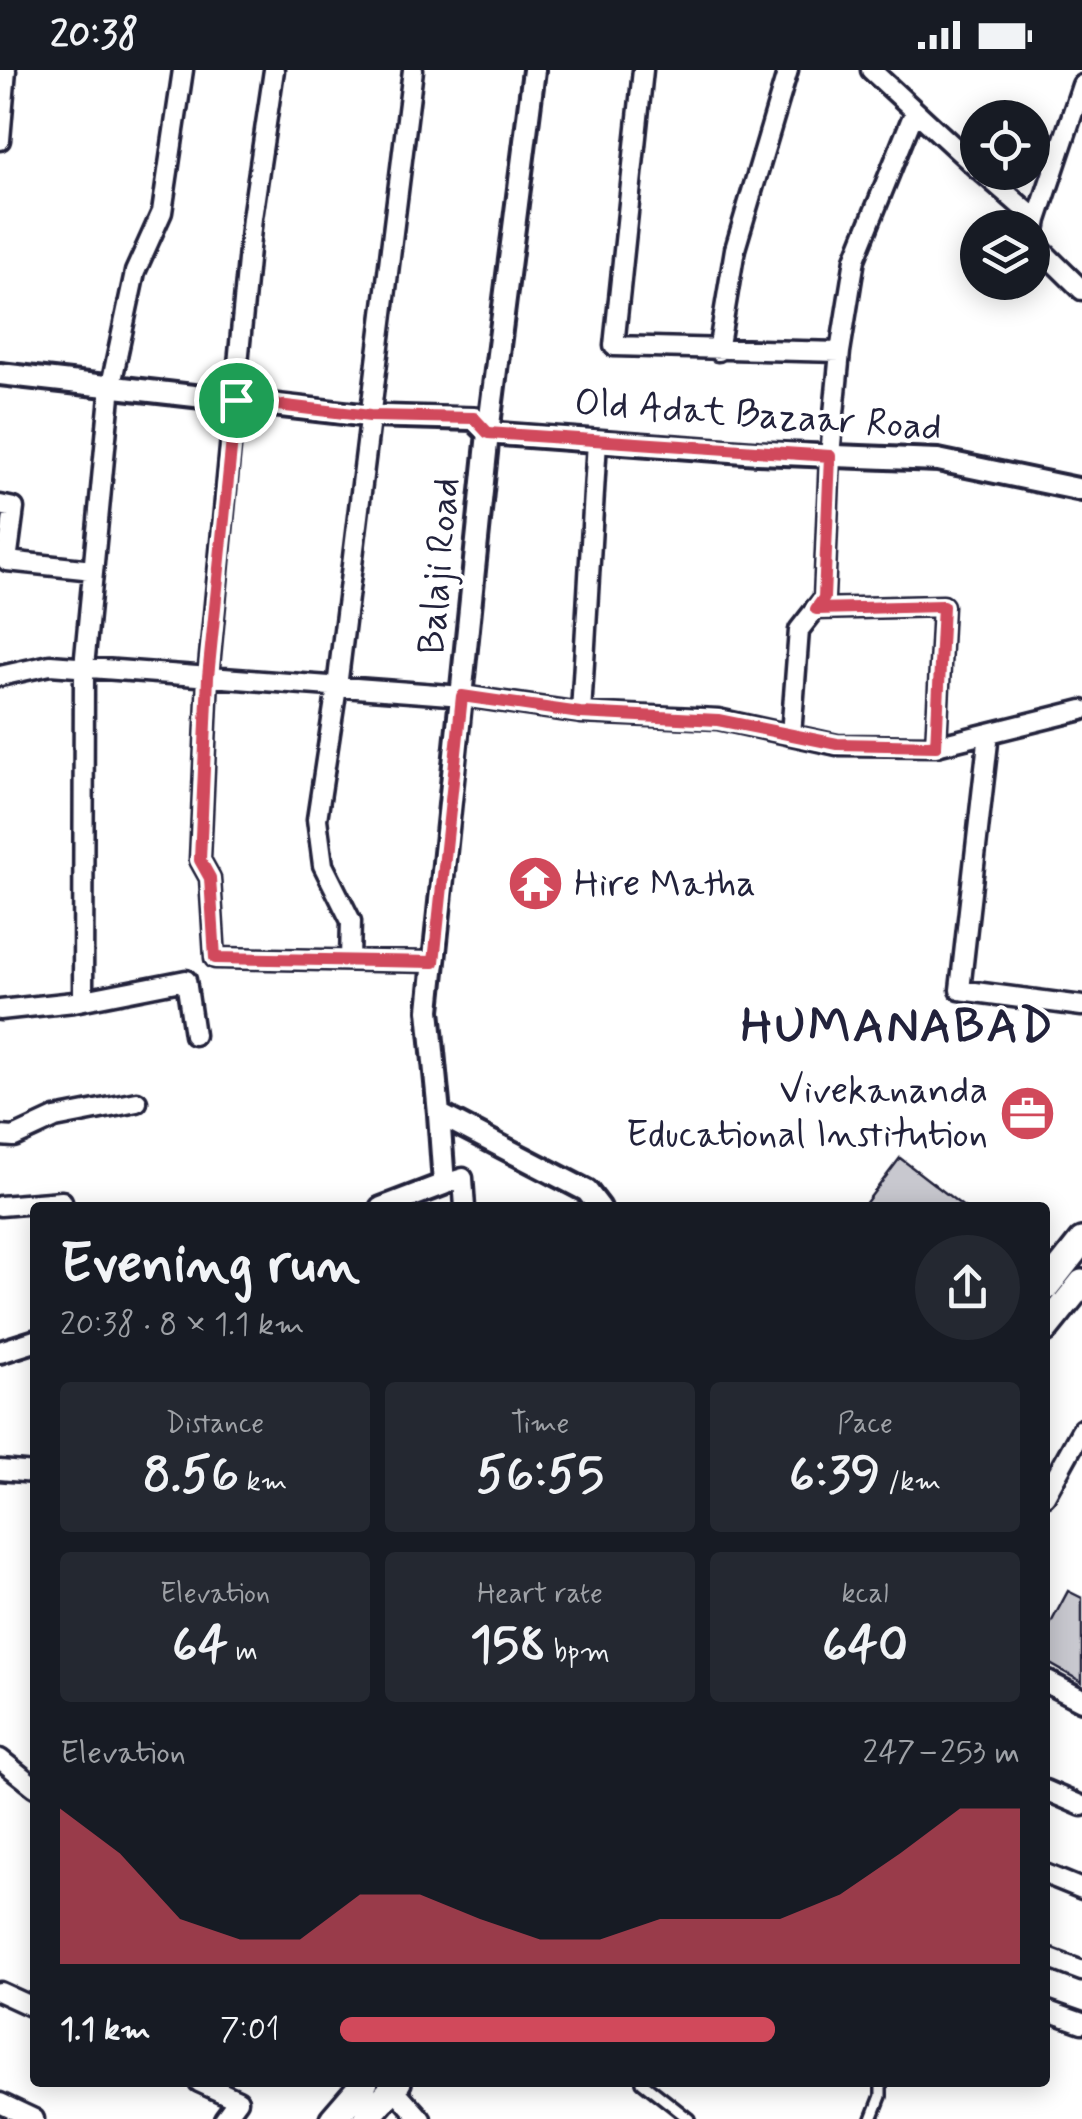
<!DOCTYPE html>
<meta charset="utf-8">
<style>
body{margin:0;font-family:Mynerve,sans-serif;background:#242831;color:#f1f3f6;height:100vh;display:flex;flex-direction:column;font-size:38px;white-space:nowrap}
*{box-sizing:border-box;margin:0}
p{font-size:32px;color:#9ea1a6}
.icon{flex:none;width:55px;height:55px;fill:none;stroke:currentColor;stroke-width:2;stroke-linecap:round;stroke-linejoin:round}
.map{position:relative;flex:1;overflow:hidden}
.side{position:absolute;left:30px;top:1132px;width:1020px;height:885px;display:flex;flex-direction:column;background:#171b24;border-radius:10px;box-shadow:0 5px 25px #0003}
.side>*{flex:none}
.tools{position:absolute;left:960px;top:30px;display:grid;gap:20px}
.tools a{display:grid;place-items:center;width:90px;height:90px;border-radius:50%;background:#171b24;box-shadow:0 5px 25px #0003;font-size:50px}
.pin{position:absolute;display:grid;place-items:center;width:85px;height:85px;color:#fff;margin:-42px;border:5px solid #fff;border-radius:50%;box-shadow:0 2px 10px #0007}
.round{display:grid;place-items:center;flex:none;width:105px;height:105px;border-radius:52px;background:#242831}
.overview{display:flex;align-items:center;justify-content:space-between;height:170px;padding:0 30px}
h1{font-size:55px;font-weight:700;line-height:75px}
.figures{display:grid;grid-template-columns:repeat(3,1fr);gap:15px;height:170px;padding:10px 30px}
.figures div{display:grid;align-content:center;border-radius:10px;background:#242831;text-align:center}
.figures b{font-size:50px;font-weight:700}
.figures small{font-size:28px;font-weight:400}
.figures p{font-size:28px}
.chart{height:280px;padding:20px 30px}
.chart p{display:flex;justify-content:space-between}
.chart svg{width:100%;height:180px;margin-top:10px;fill:#d1495b;opacity:.7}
ul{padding:0 30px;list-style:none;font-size:32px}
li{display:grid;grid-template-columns:160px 120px 1fr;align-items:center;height:75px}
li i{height:25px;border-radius:12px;background:#d1495b}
.status{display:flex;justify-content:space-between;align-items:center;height:70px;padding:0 50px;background:#171b24;direction:ltr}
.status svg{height:28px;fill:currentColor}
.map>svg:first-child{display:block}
</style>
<div class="status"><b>20:38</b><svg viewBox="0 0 49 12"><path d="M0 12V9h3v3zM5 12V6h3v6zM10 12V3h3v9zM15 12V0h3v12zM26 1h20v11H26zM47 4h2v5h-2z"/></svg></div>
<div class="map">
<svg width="1082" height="2049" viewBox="0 0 1082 2049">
<rect width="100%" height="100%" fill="#fff"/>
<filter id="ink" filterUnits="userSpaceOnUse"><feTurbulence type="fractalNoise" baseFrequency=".01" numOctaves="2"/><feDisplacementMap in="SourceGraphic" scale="20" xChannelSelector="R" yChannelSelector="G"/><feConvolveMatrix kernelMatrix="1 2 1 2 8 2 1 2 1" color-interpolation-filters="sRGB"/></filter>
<g filter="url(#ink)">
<path fill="#c8c8cf" stroke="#22223b" stroke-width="2.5" d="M900,1088L965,1138H862Z
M1068,1521L1082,1528V1612L1045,1591V1564Z"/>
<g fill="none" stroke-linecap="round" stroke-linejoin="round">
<defs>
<path id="service" d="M642,2012L689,2049
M872,2049L881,2026V2012"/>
<path id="minor" d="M274,0L252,148L208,607L200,790L210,808L215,888L434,892
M643,0L614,276L840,282
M871,0L978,99
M0,70L6,0
M982,102L1037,150L1033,172L1082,220
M1037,150L1082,15
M718,281L735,179L788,0
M0,435L14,438L7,491L93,500
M815,539L943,536L936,676
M0,606L50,595L463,626L581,643L718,649L837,675L936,676L989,663
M1082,640L989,663L960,920L1082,936
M581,643L597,371
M791,665L799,560L824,528L830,385L840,282L855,189L914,43
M350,889L351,851L323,795L317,749L337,617L413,0
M83,930L84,597L111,315L135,202L162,142L183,0
M0,940L74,932L186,910L194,965
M0,1066L14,1067L55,1048L137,1032
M444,1114L463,1108L465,1138
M0,1136L62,1131V1138
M0,1400L35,1403
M1045,1426L1082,1359
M0,1689L35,1717
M1045,1720L1082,1736
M1045,1804L1082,1819
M1045,1887L1082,1901
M0,1922L35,1938
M1045,1940L1082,1953
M199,2012L238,2030L224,2049
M388,2012L421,2049
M0,2033L34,2049"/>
<path id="tertiary" d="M534,0L488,363L429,940L439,1044L587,1121L600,1138
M0,304L370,346L474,349L488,363L758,383L938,390L1082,420
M381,1138L444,1114L439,1044
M0,1282L35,1271
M1045,1611L1082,1630"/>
<path id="secondary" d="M1045,1218L1082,1171
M1045,1259L1082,1213
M333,2049L365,2012
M366,2049L398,2012"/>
</defs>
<use href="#service" stroke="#22223b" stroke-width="16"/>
<use href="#minor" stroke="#22223b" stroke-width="25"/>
<use href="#tertiary" stroke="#22223b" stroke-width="28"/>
<use href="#secondary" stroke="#22223b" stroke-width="32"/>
<use href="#service" stroke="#fff" stroke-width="9"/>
<use href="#minor" stroke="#fff" stroke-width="18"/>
<use href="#tertiary" stroke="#fff" stroke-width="20"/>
<use href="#secondary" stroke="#fff" stroke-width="25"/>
</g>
</g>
<g fill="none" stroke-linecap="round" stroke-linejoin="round" filter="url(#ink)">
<defs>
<path id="route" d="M236,330L370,346L474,348L488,363L830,386L824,528L816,539L943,536L936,676L837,674L718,650L580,643L462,626L434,892L215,888L210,808L200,790L208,607Z"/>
</defs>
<use href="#route" stroke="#fff" stroke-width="20"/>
<use href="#route" stroke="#d1495b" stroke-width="12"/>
</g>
<defs>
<symbol id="temple-disc" viewBox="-11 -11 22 22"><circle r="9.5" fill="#d1495b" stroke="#fff"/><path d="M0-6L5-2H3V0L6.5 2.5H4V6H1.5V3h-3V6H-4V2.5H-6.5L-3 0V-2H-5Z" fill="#fff"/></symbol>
<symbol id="office-disc" viewBox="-11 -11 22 22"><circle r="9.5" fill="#d1495b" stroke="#fff"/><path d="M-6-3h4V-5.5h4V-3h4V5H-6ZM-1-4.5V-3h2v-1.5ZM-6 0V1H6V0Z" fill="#fff"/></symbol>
</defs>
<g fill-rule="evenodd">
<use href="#temple-disc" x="504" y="782" width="63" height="63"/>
<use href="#office-disc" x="996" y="1012" width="63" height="63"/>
</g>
<g text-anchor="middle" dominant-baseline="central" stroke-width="8" stroke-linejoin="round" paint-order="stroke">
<g font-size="38" fill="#22223b" stroke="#fff">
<text transform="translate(758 346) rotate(4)">Old Adat Bazaar Road</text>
<text transform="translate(440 496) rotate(-85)">Balaji Road</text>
</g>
<g font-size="38" fill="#22223b" stroke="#fff" text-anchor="start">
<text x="574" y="814">Hire Matha</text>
<text x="988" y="1021" text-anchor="end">Vivekananda<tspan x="988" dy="44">Educational Institution</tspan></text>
</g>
<g font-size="48" font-weight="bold" letter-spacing="2.5" fill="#22223b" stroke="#fff">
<text x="898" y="957">HUMANABAD</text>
</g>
</g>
</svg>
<div class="tools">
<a><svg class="icon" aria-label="locate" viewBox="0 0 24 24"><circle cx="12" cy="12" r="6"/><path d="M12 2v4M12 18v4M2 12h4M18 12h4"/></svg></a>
<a><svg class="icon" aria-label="layers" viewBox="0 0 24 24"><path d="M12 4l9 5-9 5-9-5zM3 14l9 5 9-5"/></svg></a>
</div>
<div class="pin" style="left:236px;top:330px;background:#1e9e55"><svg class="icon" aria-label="arrive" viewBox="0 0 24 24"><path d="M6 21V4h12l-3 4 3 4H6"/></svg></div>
<section class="side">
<div class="overview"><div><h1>Evening run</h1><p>20:38 · 8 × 1.1 km</p></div><a class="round"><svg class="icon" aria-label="share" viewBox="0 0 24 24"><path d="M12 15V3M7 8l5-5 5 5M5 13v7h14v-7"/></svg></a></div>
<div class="figures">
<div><p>Distance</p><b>8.56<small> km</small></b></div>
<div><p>Time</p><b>56:55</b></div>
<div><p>Pace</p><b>6:39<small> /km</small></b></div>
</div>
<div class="figures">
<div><p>Elevation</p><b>64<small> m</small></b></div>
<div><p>Heart rate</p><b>158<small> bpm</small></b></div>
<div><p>kcal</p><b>640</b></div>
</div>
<div class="chart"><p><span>Elevation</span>247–253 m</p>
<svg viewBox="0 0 160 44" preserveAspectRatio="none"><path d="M0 44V6L10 17L20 33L30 38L40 38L50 27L60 27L70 33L80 38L90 38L100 33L110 33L120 33L130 27L140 17L150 6L160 6V44z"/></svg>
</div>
<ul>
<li><b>1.1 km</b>7:01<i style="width:64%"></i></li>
</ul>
</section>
</div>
